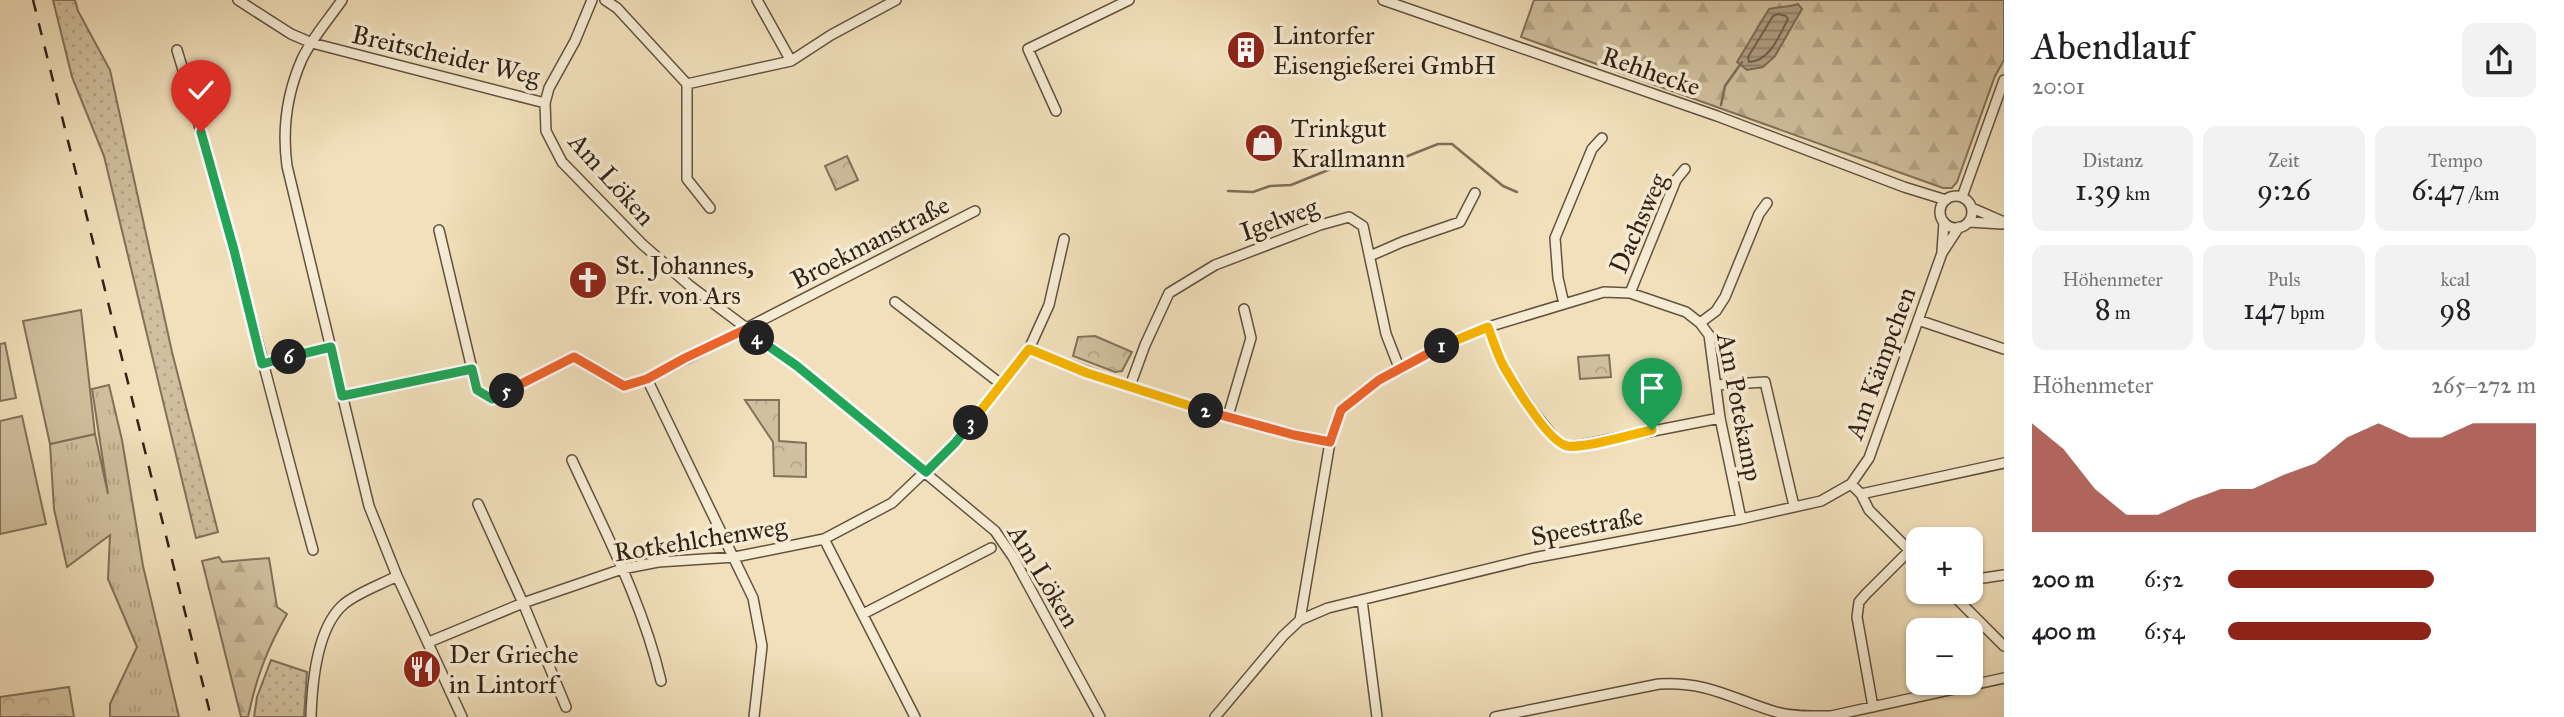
<!DOCTYPE html>
<html lang="de">
<meta charset="utf-8">
<style>
body{margin:0;font-family:"IM FELL Great Primer",serif;background:#f2f2f2;color:#202124;height:100vh;display:flex;flex-direction:column;font-size:26px;white-space:nowrap}
*{box-sizing:border-box;margin:0}
p{font-size:23px;color:#757577}
.icon{flex:none;width:38px;height:38px;fill:none;stroke:currentColor;stroke-width:2;stroke-linecap:round;stroke-linejoin:round}
.map{position:relative;flex:1;overflow:hidden}
.sheet{display:flex;flex-direction:column;background:#fff;width:560px}
.sheet>*{flex:none}
.controls{position:absolute;left:1906px;top:527px;display:grid;gap:14px}
.controls a{display:grid;place-items:center;width:77px;height:77px;border-radius:14px;background:#fff;box-shadow:0 2px 5px #0004;font-size:35px}
.pin{position:absolute;display:grid;place-items:center;width:60px;height:60px;color:#fff;margin:-72px -30px;border-radius:50% 50% 50% 0;rotate:-45deg;box-shadow:0 0 7px #0007}
.pin .icon{rotate:45deg}
.km{position:absolute;width:35px;height:35px;margin:-18px;border-radius:50%;background:#222;color:#fff;font-size:19px;line-height:35px;text-align:center}
.round{display:grid;place-items:center;flex:none;width:74px;height:74px;border-radius:14px;background:#f2f2f2}
.overview{display:flex;align-items:center;justify-content:space-between;height:119px;padding:0 28px}
h1{font-size:38px;font-weight:600;line-height:52px}
.figures{display:grid;grid-template-columns:repeat(3,1fr);gap:10px;height:119px;padding:7px 28px}
.figures div{display:grid;align-content:center;border-radius:14px;background:#f2f2f2;text-align:center}
.figures b{font-size:30px;font-weight:600}
.figures small{font-size:19px;font-weight:400}
.figures p{font-size:19px}
.chart{height:196px;padding:14px 28px}
.chart p{display:flex;justify-content:space-between}
.chart svg{width:100%;height:126px;margin-top:7px;fill:#8f2418;opacity:.7}
ul{padding:0 28px;list-style:none;font-size:23px}
li{display:grid;grid-template-columns:112px 84px 1fr;align-items:center;height:52px}
li i{height:18px;border-radius:9px;background:#8f2418}
main{display:flex;flex:1;min-height:0}
.map>svg:first-child{display:block}
</style>
<main>
<div class="map">
<svg width="2004" height="717" viewBox="0 0 2004 717">
<defs>
<pattern id="grass-tufts" width="24" height="20" patternUnits="userSpaceOnUse" patternTransform="scale(1.75)"><rect width="24" height="20" fill="#d1c09f"/><path d="M3 7l-1-3M5 7V3M7 7l1-3M15 17l-1-3M17 17v-4M19 17l1-3" fill="none" stroke="#b4a588"/></pattern>
<pattern id="forest-firs" width="22" height="20" patternUnits="userSpaceOnUse" patternTransform="scale(1.75)"><rect width="22" height="20" fill="#d1c09f"/><path d="M5 1l3.5 6h-7zM16 11l3.5 6h-7z" fill="#b4a588"/></pattern>
<pattern id="park-crowns" width="20" height="18" patternUnits="userSpaceOnUse" patternTransform="scale(1.75)"><rect width="20" height="18" fill="#d1c09f"/><path d="M2 6a3 3 0 1 1 6 0M12 15a3 3 0 1 1 6 0" fill="none" stroke="#b4a588"/></pattern>
<pattern id="garden-dots" width="8" height="8" patternUnits="userSpaceOnUse" patternTransform="scale(1.75)"><rect width="8" height="8" fill="#d1c09f"/><path d="M2 2h.1M6 6h.1" fill="none" stroke="#b4a588" stroke-width="1.8" stroke-linecap="round"/></pattern>
<pattern id="water-rules" width="6" height="5" patternUnits="userSpaceOnUse" patternTransform="scale(1.75)"><rect width="6" height="5" fill="#b09f83"/><path d="M0 2.5h6" fill="none" stroke="#90816a"/></pattern>
</defs>
<rect width="100%" height="100%" fill="#f1e0bb"/>
<filter id="stains"><feTurbulence type="fractalNoise" baseFrequency=".00286" numOctaves="4"/><feColorMatrix values="0 0 0 0 .2 0 0 0 0 .09 0 0 0 0 .02 0 0 0 .5 -.17"/></filter>
<radialGradient id="worn" r=".72"><stop offset=".6" stop-color="#630" stop-opacity="0"/><stop offset="1" stop-color="#630" stop-opacity=".3"/></radialGradient>
<path fill="url(#grass-tufts)" stroke="#82715b" stroke-width="2" d="M109,385L122,440L143,566L179,717H110V704L137,647L108,579L110,535L67,567L54,509L50,444L95,434L108,494L92,389Z"/>
<path fill="url(#forest-firs)" stroke="#82715b" stroke-width="2" d="M1534,0H2004V60L1995,76L1957,182L1952,188H1943L1521,37Z
M219,557L222,562L269,558L277,607L287,614C267,649 256,678 248,717H241L202,561Z"/>
<path fill="url(#park-crowns)" stroke="#82715b" stroke-width="2" d="M847,156L858,180L836,190L825,166Z
M1095,336L1132,352L1122,371L1115,372L1073,356L1078,337Z
M1609,355L1611,377L1580,379L1578,357Z
M745,400H779V441L806,443V477L774,476L773,442Z
M69,687L74,717H0V697Z"/>
<path fill="url(#garden-dots)" stroke="#82715b" stroke-width="2" d="M53,0H75L78,11L110,70L172,352L218,532L196,538L104,156L72,77Z
M271,660L307,672L304,717H254L257,697Z"/>
<path fill="#d1c09f" stroke="#82715b" stroke-width="2" d="M81,310L95,434L50,444L23,321Z
M5,343L16,398L0,401V344Z
M22,416L46,524L0,534V421Z"/>
<path fill="url(#water-rules)" stroke="#7e6d58" stroke-width="2" d="M1798,4L1802,9L1775,56L1763,67L1747,70L1737,62L1769,9C1779,6 1787,8 1798,4Z"/>
<g fill="none" stroke-linecap="round" stroke-linejoin="round">
<path stroke="#71604d" stroke-width="2" d="M1778,14L1786,16L1788,19C1779,36 1770,61 1749,62L1748,57L1773,16Z"/>
<path stroke="#7e6d58" stroke-width="2.5" d="M1721,105L1725,86L1742,62
M1228,191L1253,192L1270,186L1291,185L1353,160L1385,165L1438,144H1452L1503,186L1517,192"/>
<defs>
<path id="minor" d="M238,0L291,34L312,43L545,103
M342,0C329,19 312,38 302,59C287,93 282,129 287,166L369,506L397,576L462,717
M592,0L575,41L549,88L545,103L546,131L562,162L642,244L689,285L797,366L995,531L1013,557L1100,717
M605,0L617,8L687,84L791,61L831,35L896,0
M757,0L791,61
M1383,0L1717,116L1904,187L1946,200
M177,50C227,215 267,383 313,550
M687,84V179L710,208
M1056,111L1028,49L1129,0
M1940 212a16 16 0 1 1 32 0a16 16 0 1 1-32 0Z
M1962,197L2004,80
M1972,208L2004,222
M1969,222L2002,224
M439,230L472,369
M1942,251L1944,222
M1370,256L1402,242L1460,222L1475,193
M1630,293L1676,180L1685,169
M895,302L1001,384
M1564,304L1558,278L1555,238L1592,149L1602,138
M1918,320L2004,349
M1700,323L1716,311L1725,297L1759,214L1767,203
M1488,327L1503,365L1532,410L1556,440L1567,446L1581,445L1720,418
M1029,349C1126,388 1227,422 1330,442
M262,364L331,347
M647,379L753,598L762,646L754,717
M1716,385L1765,382L1794,506
M1130,386L1145,345L1169,293L1215,265L1320,225L1349,217L1363,226L1386,334L1400,370
M342,396L472,369L477,390L492,399L574,357L624,386L647,379L975,211
M1228,416L1251,338L1244,309
M572,460C605,532 643,603 661,681
M1851,484L1861,494L2004,463
M1861,494L1869,510L1918,559
M478,504L523,603L566,707
M824,539L915,717
M1970,580L2004,575
M1950,592L2004,646
M1362,600L1377,717
M863,614L991,548
M1300,620L1330,442L1341,410L1379,380L1451,341L1488,327L1604,292L1630,293L1686,312L1700,323L1709,335L1720,418L1741,519
M429,642L523,603L622,569L658,562L735,557L824,539L892,503L955,443L1029,349L1049,305L1064,239
M1873,707L1857,617L1859,602L1866,594L1910,550
M311,717C312,684 317,627 344,604C359,592 380,585 397,576
M1215,717L1283,636L1300,620L1328,608L1533,558L1741,519L1821,501L1851,484L1869,458L1942,253L1959,227
M1495,717L1659,684C1708,681 1732,699 1776,712C1794,717 1813,716 1831,716L2004,678"/>
</defs>
<use href="#minor" stroke="#625240" stroke-width="12"/>
<use href="#minor" stroke="#f6ebd3" stroke-width="9"/>
<path stroke="#322217" stroke-width="2.5" stroke-dasharray="12 12" stroke-linecap="butt" d="M33,0L211,717"/>
</g>
<g fill="none" stroke-linecap="round" stroke-linejoin="round">
<defs>
<path id="split-1" d="M1442,346L1488,327C1493,340 1497,354 1504,367C1514,384 1548,442 1567,446C1584,449 1633,434 1652,430"/>
<path id="split-2" d="M1206,411L1294,435L1330,442L1341,410L1379,380L1442,346"/>
<path id="split-3" d="M971,423L1029,349L1087,373L1206,411"/>
<path id="split-4" d="M757,338L797,366L926,472L955,443L971,423"/>
<path id="split-5" d="M507,391L574,357L624,386L647,379L685,358L746,329L757,338"/>
<path id="split-6" d="M289,357L331,347L342,396L472,369L477,390L492,399L507,391"/>
<path id="split-7" d="M201,132L234,250L262,364L289,357"/>
</defs>
<use href="#split-1" stroke="#fff" stroke-width="14"/>
<use href="#split-2" stroke="#fff" stroke-width="14"/>
<use href="#split-3" stroke="#fff" stroke-width="14"/>
<use href="#split-4" stroke="#fff" stroke-width="14"/>
<use href="#split-5" stroke="#fff" stroke-width="14"/>
<use href="#split-6" stroke="#fff" stroke-width="14"/>
<use href="#split-7" stroke="#fff" stroke-width="14"/>
<use href="#split-1" stroke="#f5b400" stroke-width="9"/>
<use href="#split-2" stroke="#f0652b" stroke-width="9"/>
<use href="#split-3" stroke="#f5b400" stroke-width="9"/>
<use href="#split-4" stroke="#22a559" stroke-width="9"/>
<use href="#split-5" stroke="#f0652b" stroke-width="9"/>
<use href="#split-6" stroke="#22a559" stroke-width="9"/>
<use href="#split-7" stroke="#22a559" stroke-width="9"/>
</g>
<defs>
<symbol id="building-disc" viewBox="-11 -11 22 22"><circle r="9.5" fill="#8f2418" stroke="#f6ebd3"/><path d="M-4-6H4V6H1V3H-1V6H-4ZM-2.5-4.3h1.7v1.8h-1.7ZM.8-4.3h1.7v1.8H.8ZM-2.5-1h1.7V.8h-1.7ZM.8-1h1.7V.8H.8Z" fill="#fff"/></symbol>
<symbol id="shop-disc" viewBox="-11 -11 22 22"><circle r="9.5" fill="#8f2418" stroke="#f6ebd3"/><path d="M-5-2.5h2.3a2.7 3.5 0 0 1 5.4 0H5L5.5 6h-11ZM-1.5-2.5h3a1.5 2.3 0 0 0-3 0Z" fill="#fff"/></symbol>
<symbol id="church-disc" viewBox="-11 -11 22 22"><circle r="9.5" fill="#8f2418" stroke="#f6ebd3"/><path d="M-1.2-6h2.4v3.5h3.3v2.4h-3.3V6h-2.4V-.1h-3.3v-2.4h3.3Z" fill="#fff"/></symbol>
<symbol id="restaurant-disc" viewBox="-11 -11 22 22"><circle r="9.5" fill="#8f2418" stroke="#f6ebd3"/><path d="M-5-6h1v4h1v-4h1v4h1v-4h1v5L-1.5 .5V6h-2V.5L-5-1ZM5-6V6H3V1.5H1.5Q1.5-4 5-6Z" fill="#fff"/></symbol>
</defs>
<g fill-rule="evenodd">
<use href="#building-disc" x="1224" y="28" width="44" height="44"/>
<use href="#shop-disc" x="1242" y="121" width="44" height="44"/>
<use href="#church-disc" x="566" y="258" width="44" height="44"/>
<use href="#restaurant-disc" x="400" y="647" width="44" height="44"/>
</g>
<g text-anchor="middle" dominant-baseline="central" stroke-width="7" stroke-linejoin="round" paint-order="stroke">
<g font-size="26" fill="#322217" stroke="#f6ebd3" text-anchor="start">
<text x="1273" y="35">Lintorfer<tspan x="1273" dy="30">Eisengießerei GmbH</tspan></text>
<text x="1291" y="128">Trinkgut<tspan x="1291" dy="30">Krallmann</tspan></text>
<text x="615" y="265">St. Johannes,<tspan x="615" dy="30">Pfr. von Ars</tspan></text>
<text x="449" y="654">Der Grieche<tspan x="449" dy="30">in Lintorf</tspan></text>
</g>
<g font-size="26" fill="#322217" stroke="#f6ebd3">
<text transform="translate(446 55) rotate(13)">Breitscheider Weg</text>
<text transform="translate(1651 71) rotate(19)">Rehhecke</text>
<text transform="translate(612 179) rotate(48)">Am Löken</text>
<text transform="translate(1279 219) rotate(-20)">Igelweg</text>
<text transform="translate(1638 223) rotate(-66)">Dachsweg</text>
<text transform="translate(870 242) rotate(-27)">Broekmanstraße</text>
<text transform="translate(1880 363) rotate(-70)">Am Kämpchen</text>
<text transform="translate(1740 407) rotate(79)">Am Potekamp</text>
<text transform="translate(1587 526) rotate(-11)">Speestraße</text>
<text transform="translate(700 539) rotate(-9)">Rotkehlchenweg</text>
<text transform="translate(1044 576) rotate(59)">Am Löken</text>
</g>
</g>
<rect width="100%" height="100%" filter="url(#stains)"/>
<rect width="100%" height="100%" fill="url(#worn)"/>
</svg>
<div class="controls">
<a>+</a>
<a>−</a>
</div>
<div class="pin" style="left:1652px;top:430px;background:#1e9e55"><svg class="icon" aria-label="arrive" viewBox="0 0 24 24"><path d="M6 21V4h12l-3 4 3 4H6"/></svg></div>
<div class="pin" style="left:201px;top:132px;background:#d93025"><svg class="icon" aria-label="check" viewBox="0 0 24 24"><path d="M5 12l5 5 9-10"/></svg></div>
<b class="km" style="left:1442px;top:346px">1</b>
<b class="km" style="left:1206px;top:411px">2</b>
<b class="km" style="left:971px;top:423px">3</b>
<b class="km" style="left:757px;top:338px">4</b>
<b class="km" style="left:507px;top:391px">5</b>
<b class="km" style="left:289px;top:357px">6</b>
</div>
<section class="sheet">
<div class="overview"><div><h1>Abendlauf</h1><p>20:01</p></div><a class="round"><svg class="icon" aria-label="share" viewBox="0 0 24 24"><path d="M12 15V3M7 8l5-5 5 5M5 13v7h14v-7"/></svg></a></div>
<div class="figures">
<div><p>Distanz</p><b>1.39<small> km</small></b></div>
<div><p>Zeit</p><b>9:26</b></div>
<div><p>Tempo</p><b>6:47<small> /km</small></b></div>
</div>
<div class="figures">
<div><p>Höhenmeter</p><b>8<small> m</small></b></div>
<div><p>Puls</p><b>147<small> bpm</small></b></div>
<div><p>kcal</p><b>98</b></div>
</div>
<div class="chart"><p><span>Höhenmeter</span>265–272 m</p>
<svg viewBox="0 0 160 44" preserveAspectRatio="none"><path d="M0 44V6L10 15L20 29L30 38L40 38L50 33L60 29L70 29L80 24L90 20L100 11L110 6L120 11L130 11L140 6L150 6L160 6V44z"/></svg>
</div>
<ul>
<li><b>200 m</b>6:52<i style="width:67%"></i></li>
<li><b>400 m</b>6:54<i style="width:66%"></i></li>
</ul>
</section>
</main>
